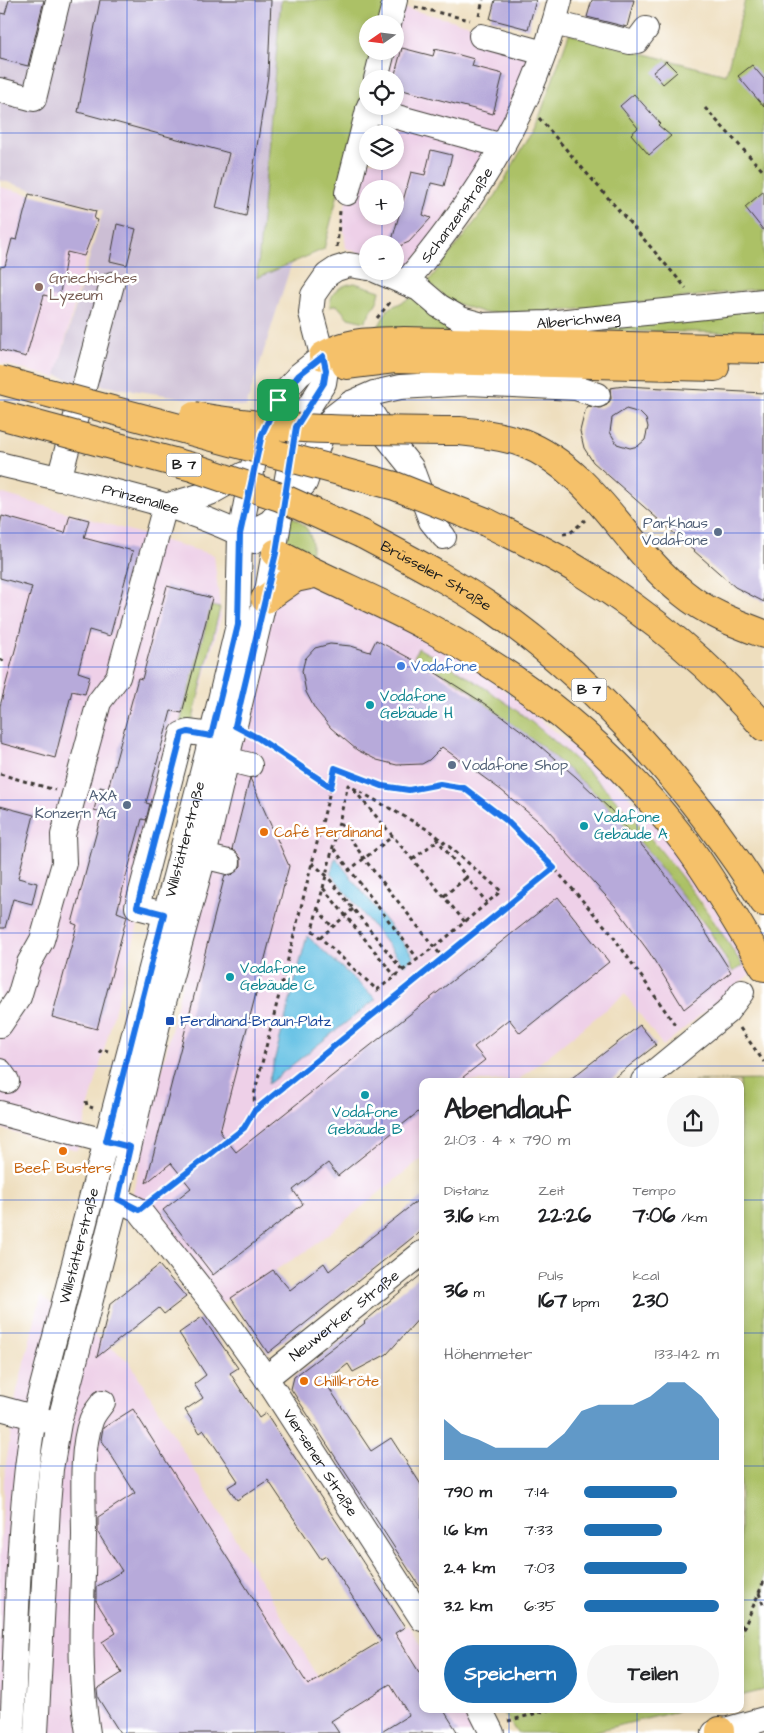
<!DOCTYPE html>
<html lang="de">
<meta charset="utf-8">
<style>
body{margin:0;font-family:"Architects Daughter",sans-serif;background:#f6f6f6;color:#202124;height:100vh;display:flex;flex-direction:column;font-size:19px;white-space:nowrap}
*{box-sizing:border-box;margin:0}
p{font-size:16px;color:#757577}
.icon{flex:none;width:28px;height:28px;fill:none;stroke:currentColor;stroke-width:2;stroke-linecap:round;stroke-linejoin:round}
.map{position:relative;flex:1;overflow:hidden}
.side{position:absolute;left:419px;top:1078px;width:325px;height:635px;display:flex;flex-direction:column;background:#fff;border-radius:10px;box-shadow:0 2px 8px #0003}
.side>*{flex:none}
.needle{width:32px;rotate:256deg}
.buttons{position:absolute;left:359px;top:15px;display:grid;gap:10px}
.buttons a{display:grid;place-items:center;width:45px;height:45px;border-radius:50%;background:#fff;box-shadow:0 2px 8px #0003;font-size:25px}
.pin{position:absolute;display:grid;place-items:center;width:42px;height:42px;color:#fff;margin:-21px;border-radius:10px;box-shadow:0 2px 8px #0006}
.round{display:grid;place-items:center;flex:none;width:52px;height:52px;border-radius:26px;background:#f6f6f6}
.head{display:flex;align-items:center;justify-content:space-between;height:85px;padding:0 25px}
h1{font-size:28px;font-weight:800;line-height:38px}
.metrics{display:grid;grid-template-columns:repeat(3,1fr);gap:8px;height:85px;padding:5px 25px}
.metrics div{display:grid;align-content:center}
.metrics b{font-size:21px;font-weight:800}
.metrics small{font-size:14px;font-weight:400}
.metrics p{font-size:14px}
.chart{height:140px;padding:10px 25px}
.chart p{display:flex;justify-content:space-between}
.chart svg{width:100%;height:90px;margin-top:5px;fill:#1f6fb2;opacity:.7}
.cta{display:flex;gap:10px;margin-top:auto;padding:10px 25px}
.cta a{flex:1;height:58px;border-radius:30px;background:#1f6fb2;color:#fff;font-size:20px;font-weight:800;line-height:58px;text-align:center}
.cta a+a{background:#f6f6f6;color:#202124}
ul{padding:0 25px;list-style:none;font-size:16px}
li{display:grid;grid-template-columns:80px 60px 1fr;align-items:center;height:38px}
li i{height:12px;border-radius:6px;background:#1f6fb2}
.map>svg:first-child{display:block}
</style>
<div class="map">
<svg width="764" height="1733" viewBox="0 0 764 1733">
<rect width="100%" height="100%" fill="#fff"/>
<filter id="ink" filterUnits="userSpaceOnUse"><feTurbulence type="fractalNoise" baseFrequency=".02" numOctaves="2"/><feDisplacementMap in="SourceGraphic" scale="10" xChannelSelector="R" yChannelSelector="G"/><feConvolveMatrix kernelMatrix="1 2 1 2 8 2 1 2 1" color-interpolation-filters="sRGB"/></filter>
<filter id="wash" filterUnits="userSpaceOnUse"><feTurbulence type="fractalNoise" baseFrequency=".0096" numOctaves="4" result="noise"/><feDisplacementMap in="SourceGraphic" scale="20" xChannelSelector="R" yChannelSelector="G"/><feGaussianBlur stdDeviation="1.12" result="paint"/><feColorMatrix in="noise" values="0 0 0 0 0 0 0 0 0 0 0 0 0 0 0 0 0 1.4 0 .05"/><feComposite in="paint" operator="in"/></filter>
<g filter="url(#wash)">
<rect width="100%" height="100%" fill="#eedebe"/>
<path fill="#eed0e8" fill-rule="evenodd" d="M396,6L542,43L518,115L407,272L395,267V244H368L367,256L346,248L342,217L371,106H395V79H378L385,51H395ZM368,134H395V161H368ZM368,189H395V216H368Z
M0,187L98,211L56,378L0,363Z
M0,493L214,555L221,617L77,1150L0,1128Z
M295,573L471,663L610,776L670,840L755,970L663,1046L625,994L517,1081H422V1158L311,1248L219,1305L131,1201L273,597ZM417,659L459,672L483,688L517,711L610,792L657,844L708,910L743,966L727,962L708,929L671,879L647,850L596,794L544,748L473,696L474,694L432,667L431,669L416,661ZM335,858L414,956L404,965Z
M41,1296L129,1361L319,1678L409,1625L422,1646V1709H462L478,1733H0V1560L4,1478L17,1391Z"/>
<path fill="#ccbed4" d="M0,0H281L257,277L292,262L246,407L78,382L56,375L103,210L0,180Z"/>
<path fill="#acc166" stroke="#646e41" d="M281,0H388L381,24H368V51H374L324,249L257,278Z
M745,0H764V288L622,305L560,311L485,313L449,301L428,282L496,195L539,118L569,34L726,75Z
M355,283L380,291L378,300L365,322L348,318L337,305L330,307C330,291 340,285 355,283Z
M419,294L477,334L375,333L388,309Z
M764,305V333L563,330Z
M289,515C307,524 315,536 311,556L287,550Z
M211,606L220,608L191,727L180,723Z
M418,648C557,721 661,835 743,966L733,972L709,930L647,850L623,823L596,794L544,748L473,695L474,693L432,667L430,669L416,661L417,659L414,657Z
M764,1080V1690L740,1696V1081H694Z
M108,1171L113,1172L64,1367L56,1366Z
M501,1709H687L588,1733H517Z"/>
<path fill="#67c2e5" stroke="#426f80" d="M335,857L414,957L404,965L331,874Z
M307,936L376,999L268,1084Z"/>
<g id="blocks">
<path fill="#b7aada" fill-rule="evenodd" d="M9,0H44L28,66L0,59V13L5,14Z
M100,0H271L268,76L246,216L216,208L229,153L78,112Z
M495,0H536L528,29L490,19Z
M592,0H634L627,27L587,17Z
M402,48L433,56L435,49L456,54L474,59L472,66L503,74L493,114L395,88V74Z
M666,61L677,72L663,84L653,72Z
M752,65L764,79V107L738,76Z
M634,94L660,123L658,125L671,136L649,155L631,134L638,128L620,106Z
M431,150L452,155L444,186L431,183L423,215L431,218L409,242L395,248V244H391L411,172L425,175Z
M764,191V231L745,207Z
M29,194L96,211L94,219L98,220L84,256L67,252L59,299L44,295L26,357L0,350V267L5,266L12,239L17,240Z
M117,224L136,229L127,265L110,261Z
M624,386L764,393V602L735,587L593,462L584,448L580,431L585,411L588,406L600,408L607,405L611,399L610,388ZM626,409L640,413L646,419L648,427L645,440L638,446L630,448L617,444L610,432L612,418Z
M70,515L89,520L84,538L133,551L110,636L89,630L78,672L90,676L85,694L72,691L55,758L0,743V706L32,587L0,578V525L2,516L65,533Z
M167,586L212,598L182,713L171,711L146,803L150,804L146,820L142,819L124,884L117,912L127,916L97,1029L52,1017L77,925L72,923L102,812L94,810L100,787L108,789L138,678L142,679Z
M376,640L428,668L485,704L526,734L576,777L611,810L651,856L687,903L731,972L684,1009L649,952L615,906L537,820L501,790L442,747L429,760L422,764L397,765L377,760L357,750L331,728L315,709L306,692L302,671L305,659L315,648L330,644L351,646L370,652Z
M250,778L289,866L220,1132L236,1152L558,897L609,962L520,1033L509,1019L474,1047L485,1060L458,1081H422V1109L338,1176L328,1163L293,1190L303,1204L213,1275L163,1210L191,1188L171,1163L146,1183L225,875H232L241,866V858L232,849Z
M0,806L34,815L18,878L37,883L32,904L13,899L5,928H0Z
M640,1025L656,1045L610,1081H568Z
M422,1197V1230L268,1353L231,1298L273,1270L290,1290L324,1263L329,1271Z
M159,1265L186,1297L164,1314L159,1308L97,1357L110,1304Z
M422,1274V1315L387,1354L353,1372L348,1364L325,1382L371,1451L391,1438L422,1486V1590L291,1389L294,1377L365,1323L364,1322Z
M202,1317L238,1368L230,1373L259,1418L266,1413L405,1627L395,1633L422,1677V1709H443L458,1733H380L409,1715L390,1684L331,1721L339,1733H120L98,1698L97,1689L122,1673L102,1642L116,1633L96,1601V1587L122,1571L98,1533V1517L135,1493L101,1439L103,1428L133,1409L308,1685L381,1641L326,1556L321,1559L268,1480L237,1500L228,1487L238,1481L204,1430L200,1433L185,1410L203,1398L194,1384L206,1375L179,1333Z"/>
</g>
</g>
<g filter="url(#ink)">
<use href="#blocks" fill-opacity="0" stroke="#3c3934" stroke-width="1"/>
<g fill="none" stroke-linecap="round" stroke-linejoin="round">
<defs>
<g id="minor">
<path d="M554,23L630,42L637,41L646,29"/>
<path d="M389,24L395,0"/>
<path d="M481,36L544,53"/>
<path d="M376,79L383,51"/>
<path d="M0,90L34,99L58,0"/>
<path d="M368,109L503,146"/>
<path d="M347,193L369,106"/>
<path id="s1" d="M377,271L419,289L439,306L461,319L483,325L547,323L764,301"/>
<path id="s2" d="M406,282C478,196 533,111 560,0"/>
<path d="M351,403L369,409L386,436L411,467L431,521L444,537"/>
<path id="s3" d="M0,464C85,486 177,500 254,541"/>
<path d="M59,479L112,284"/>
<path d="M240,534L253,531L270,522L305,483L323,432L333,417L351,403L374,393L400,387L470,383L576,388L598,395"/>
<path d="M214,756L250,765"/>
<path d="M190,853L228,862"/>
<path d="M164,914L137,907L182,734L188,732L211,735"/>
<path d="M0,1025L19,997L29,963L42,940L64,863L63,835L99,702L118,677L165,506L210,493L244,474"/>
<path d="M0,1071L7,1081"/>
<path d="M643,1081L727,1012L742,992"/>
<path d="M0,1113L120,1145"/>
<path id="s4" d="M117,1199L139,1210L216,1308L266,1378L422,1619"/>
<path id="s5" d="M266,1378L422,1253"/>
<path d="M0,1408L48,1421"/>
<path d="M480,1709L492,1733"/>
<path id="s6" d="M12,1733C17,1628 17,1521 34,1417L207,754L238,625L240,534L254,461L262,434L278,399L299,375L323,356"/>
<path d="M36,1733L48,1506L51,1469L59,1423L117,1199L159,1020L204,856L268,586L296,427L324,383L326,370L311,313L313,295L327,275L336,269L349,265L368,268"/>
<path d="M88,1733C77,1670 83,1599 84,1535C84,1503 80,1450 91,1421C93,1414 99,1408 103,1402"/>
<path d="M714,1733L764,1719"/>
</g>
<g id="highway">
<path d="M323,356C351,340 372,342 404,341L764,349"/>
<path d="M346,365L394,359L715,367"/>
<path d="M459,431C480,433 503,436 523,443C594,471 626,548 683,593C707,613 735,623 764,634"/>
<path d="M486,522C519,539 554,554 584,574C650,615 714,668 764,727"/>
<path id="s7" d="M362,534C405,557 450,580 490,607C596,680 696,794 764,902"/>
<path d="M276,553C328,581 383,602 435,631C533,684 620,756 687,845C716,884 739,926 764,967"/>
<path d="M265,599L295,578L314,574"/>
<path d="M720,1731V1733"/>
</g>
</defs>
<use href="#minor" stroke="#3c3934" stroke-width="26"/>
<use href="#highway" stroke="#3c3934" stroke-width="30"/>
<path stroke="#3c3934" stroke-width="3" stroke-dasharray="4 4" stroke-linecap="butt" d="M415,7L470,20
M479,16L483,0
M705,108L764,172
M539,118L686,288
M337,247L340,211
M377,318L392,300
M563,534L570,533L585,520
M0,659L4,661
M254,736L331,787L335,768L382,786L409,790L440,784L464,788L506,820L554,868L610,932L676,1026
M0,774L55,790
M331,787L254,1095L255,1111L554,868
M354,790L465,922
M340,823L365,860L443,958
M436,838L487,903
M334,849L418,959
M413,859L438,840
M312,863L327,876L403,971
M348,871L393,836
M323,888L348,785L432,832L501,891L447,937L377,990L312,930L323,888L395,976
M444,896L467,877
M318,909L332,927
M320,938L353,909
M740,1028L764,1062
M99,1053L102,1049L108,1051
M86,1101L87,1106L93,1108
M156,1197L244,1128L255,1111
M759,1593L764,1607
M740,1624L744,1628
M740,1637L764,1581
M508,1721L552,1709"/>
<use href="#minor" stroke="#fff" stroke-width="24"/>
<use href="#highway" stroke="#f5c16b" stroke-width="28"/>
<defs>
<path id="highway-bridge" d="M0,380L395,486L486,522
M0,415L192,467L280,497L362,534
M194,416C281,432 371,430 459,431"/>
</defs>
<use href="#highway-bridge" stroke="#3c3934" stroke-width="30" stroke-linecap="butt"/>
<use href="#highway-bridge" stroke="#f5c16b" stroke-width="28"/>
</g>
</g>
<g fill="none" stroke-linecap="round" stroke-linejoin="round" filter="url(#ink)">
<defs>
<path id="route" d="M323,356L326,370L324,383L296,427L276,553L235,726L258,738L331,787L335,768L382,786L409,790L440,784L464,788L506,820L554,868L254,1111L244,1128L139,1210L118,1199L130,1147L106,1141L164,914L137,907L182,734L188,732L211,736L238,625L240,534L262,434L278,400L299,375Z"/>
</defs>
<use href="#route" stroke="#fff" stroke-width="10"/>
<use href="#route" stroke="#1a73e8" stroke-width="6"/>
</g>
<path fill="none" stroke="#1d4ed8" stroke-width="1" stroke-opacity="0.55" d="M127,0V1733M255,0V1733M382,0V24M509,0V1081M637,0V1081M382,51V79M382,106V134M0,133H764M382,161V189M382,216V244M0,267H368M395,267H764M382,271V1733M0,400H764M0,533H764M0,667H764M0,800H764M0,933H764M0,1066H764M0,1200H422M740,1200H764M0,1333H422M740,1333H764M0,1466H422M740,1466H764M0,1600H422M740,1600H764M509,1709V1733M637,1709V1733"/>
<circle fill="#8d6e63" stroke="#fff" stroke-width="2" cx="39" cy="287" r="5"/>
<g fill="#5c6f8a" stroke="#fff" stroke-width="2">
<circle cx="718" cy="532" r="5"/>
<circle cx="452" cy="765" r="5"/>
<circle cx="127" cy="805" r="5"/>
</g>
<circle fill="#3f7fe0" stroke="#fff" stroke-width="2" cx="401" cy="666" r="5"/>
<g fill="#0f9aa8" stroke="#fff" stroke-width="2">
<circle cx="370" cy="705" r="5"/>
<circle cx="584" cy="826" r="5"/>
<circle cx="230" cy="977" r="5"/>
<circle cx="365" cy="1095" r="5"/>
</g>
<g fill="#e8710a" stroke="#fff" stroke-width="2">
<circle cx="264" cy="832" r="5"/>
<circle cx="63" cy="1151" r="5"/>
<circle cx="304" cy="1381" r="5"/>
</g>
<rect fill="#1a4fb4" stroke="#fff" stroke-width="2" x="165" y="1016" width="10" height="10" rx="2.5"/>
<g text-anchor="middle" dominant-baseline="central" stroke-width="5" stroke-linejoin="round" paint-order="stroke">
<g fill="#fff" stroke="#606060" stroke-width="1">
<rect x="166.5" y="453.5" width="35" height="23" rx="4"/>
<rect x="571.5" y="678.5" width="35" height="23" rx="4"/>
</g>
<g font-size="14" font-weight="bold" fill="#1c1c1c">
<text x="184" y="465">B 7</text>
<text x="589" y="690">B 7</text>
</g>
<g font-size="15" fill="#1c1c1c" stroke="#fff">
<text stroke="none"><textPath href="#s2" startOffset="84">Schanzenstraße</textPath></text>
<text stroke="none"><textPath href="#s1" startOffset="216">Alberichweg</textPath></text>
<text stroke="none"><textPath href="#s3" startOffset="145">Prinzenallee</textPath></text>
<text stroke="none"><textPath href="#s7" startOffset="85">Brüsseler Straße</textPath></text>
<text stroke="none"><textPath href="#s6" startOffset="914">Willstätterstraße</textPath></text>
<text stroke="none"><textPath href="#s6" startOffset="494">Willstätterstraße</textPath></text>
<text stroke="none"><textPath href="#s5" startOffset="100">Neuwerker Straße</textPath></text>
<text stroke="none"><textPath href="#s4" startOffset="336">Viersener Straße</textPath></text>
</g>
<g font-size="15" fill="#785e54" stroke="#fff" text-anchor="start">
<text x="49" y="278">Griechisches<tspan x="49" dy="17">Lyzeum</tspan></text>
</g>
<g font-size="15" fill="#4e5e75" stroke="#fff" text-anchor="end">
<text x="708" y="523">Parkhaus<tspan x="708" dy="17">Vodafone</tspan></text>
<text x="462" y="765" text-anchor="start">Vodafone Shop</text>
<text x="117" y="796">AXA<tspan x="117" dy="17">Konzern AG</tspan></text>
</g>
<g font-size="15" fill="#366cbe" stroke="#fff" text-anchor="start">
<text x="411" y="666">Vodafone</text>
</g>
<g font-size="15" fill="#0d838f" stroke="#fff" text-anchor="start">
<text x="380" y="696">Vodafone<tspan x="380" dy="17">Gebäude H</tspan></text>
<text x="594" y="817">Vodafone<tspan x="594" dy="17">Gebäude A</tspan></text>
<text x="240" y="968">Vodafone<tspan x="240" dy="17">Gebäude C</tspan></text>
<text x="365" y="1112" text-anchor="middle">Vodafone<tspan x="365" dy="17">Gebäude B</tspan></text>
</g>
<g font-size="15" fill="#c56008" stroke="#fff" text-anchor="start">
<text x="274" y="832">Café Ferdinand</text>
<text x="63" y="1168" text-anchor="middle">Beef Busters</text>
<text x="314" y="1381">Chillkröte</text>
</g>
<g font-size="15" fill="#164399" stroke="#fff" text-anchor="start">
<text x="180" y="1021">Ferdinand-Braun-Platz</text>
</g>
</g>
</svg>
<div class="buttons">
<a><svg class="needle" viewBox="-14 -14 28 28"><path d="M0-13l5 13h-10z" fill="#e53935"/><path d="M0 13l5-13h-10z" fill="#757577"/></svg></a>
<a><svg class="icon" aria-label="locate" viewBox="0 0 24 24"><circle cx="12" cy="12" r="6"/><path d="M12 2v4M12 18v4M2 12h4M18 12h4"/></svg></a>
<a><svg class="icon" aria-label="layers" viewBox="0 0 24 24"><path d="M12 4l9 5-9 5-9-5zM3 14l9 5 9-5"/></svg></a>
<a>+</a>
<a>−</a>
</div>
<div class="pin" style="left:278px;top:400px;background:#1e9e55"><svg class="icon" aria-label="arrive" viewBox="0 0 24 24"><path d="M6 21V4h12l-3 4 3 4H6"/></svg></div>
<section class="side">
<div class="head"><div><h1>Abendlauf</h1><p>21:03 · 4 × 790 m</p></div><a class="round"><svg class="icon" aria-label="share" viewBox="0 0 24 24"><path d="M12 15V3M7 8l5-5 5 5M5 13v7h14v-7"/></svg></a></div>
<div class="metrics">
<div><p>Distanz</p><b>3.16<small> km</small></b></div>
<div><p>Zeit</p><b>22:26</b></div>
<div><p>Tempo</p><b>7:06<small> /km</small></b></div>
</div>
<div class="metrics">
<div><b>36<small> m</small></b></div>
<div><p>Puls</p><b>167<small> bpm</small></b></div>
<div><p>kcal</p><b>230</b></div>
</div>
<div class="chart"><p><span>Höhenmeter</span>133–142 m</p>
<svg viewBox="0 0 160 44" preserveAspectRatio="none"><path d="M0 44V24L10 31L20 34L30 38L40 38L50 38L60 38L70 31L80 20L90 17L100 17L110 17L120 13L130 6L140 6L150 13L160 24V44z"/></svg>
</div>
<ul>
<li><b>790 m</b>7:14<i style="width:69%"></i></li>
<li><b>1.6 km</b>7:33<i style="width:58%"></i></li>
<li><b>2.4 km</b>7:03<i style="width:76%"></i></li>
<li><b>3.2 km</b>6:35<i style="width:100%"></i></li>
</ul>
<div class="cta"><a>Speichern</a><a>Teilen</a></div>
</section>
</div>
